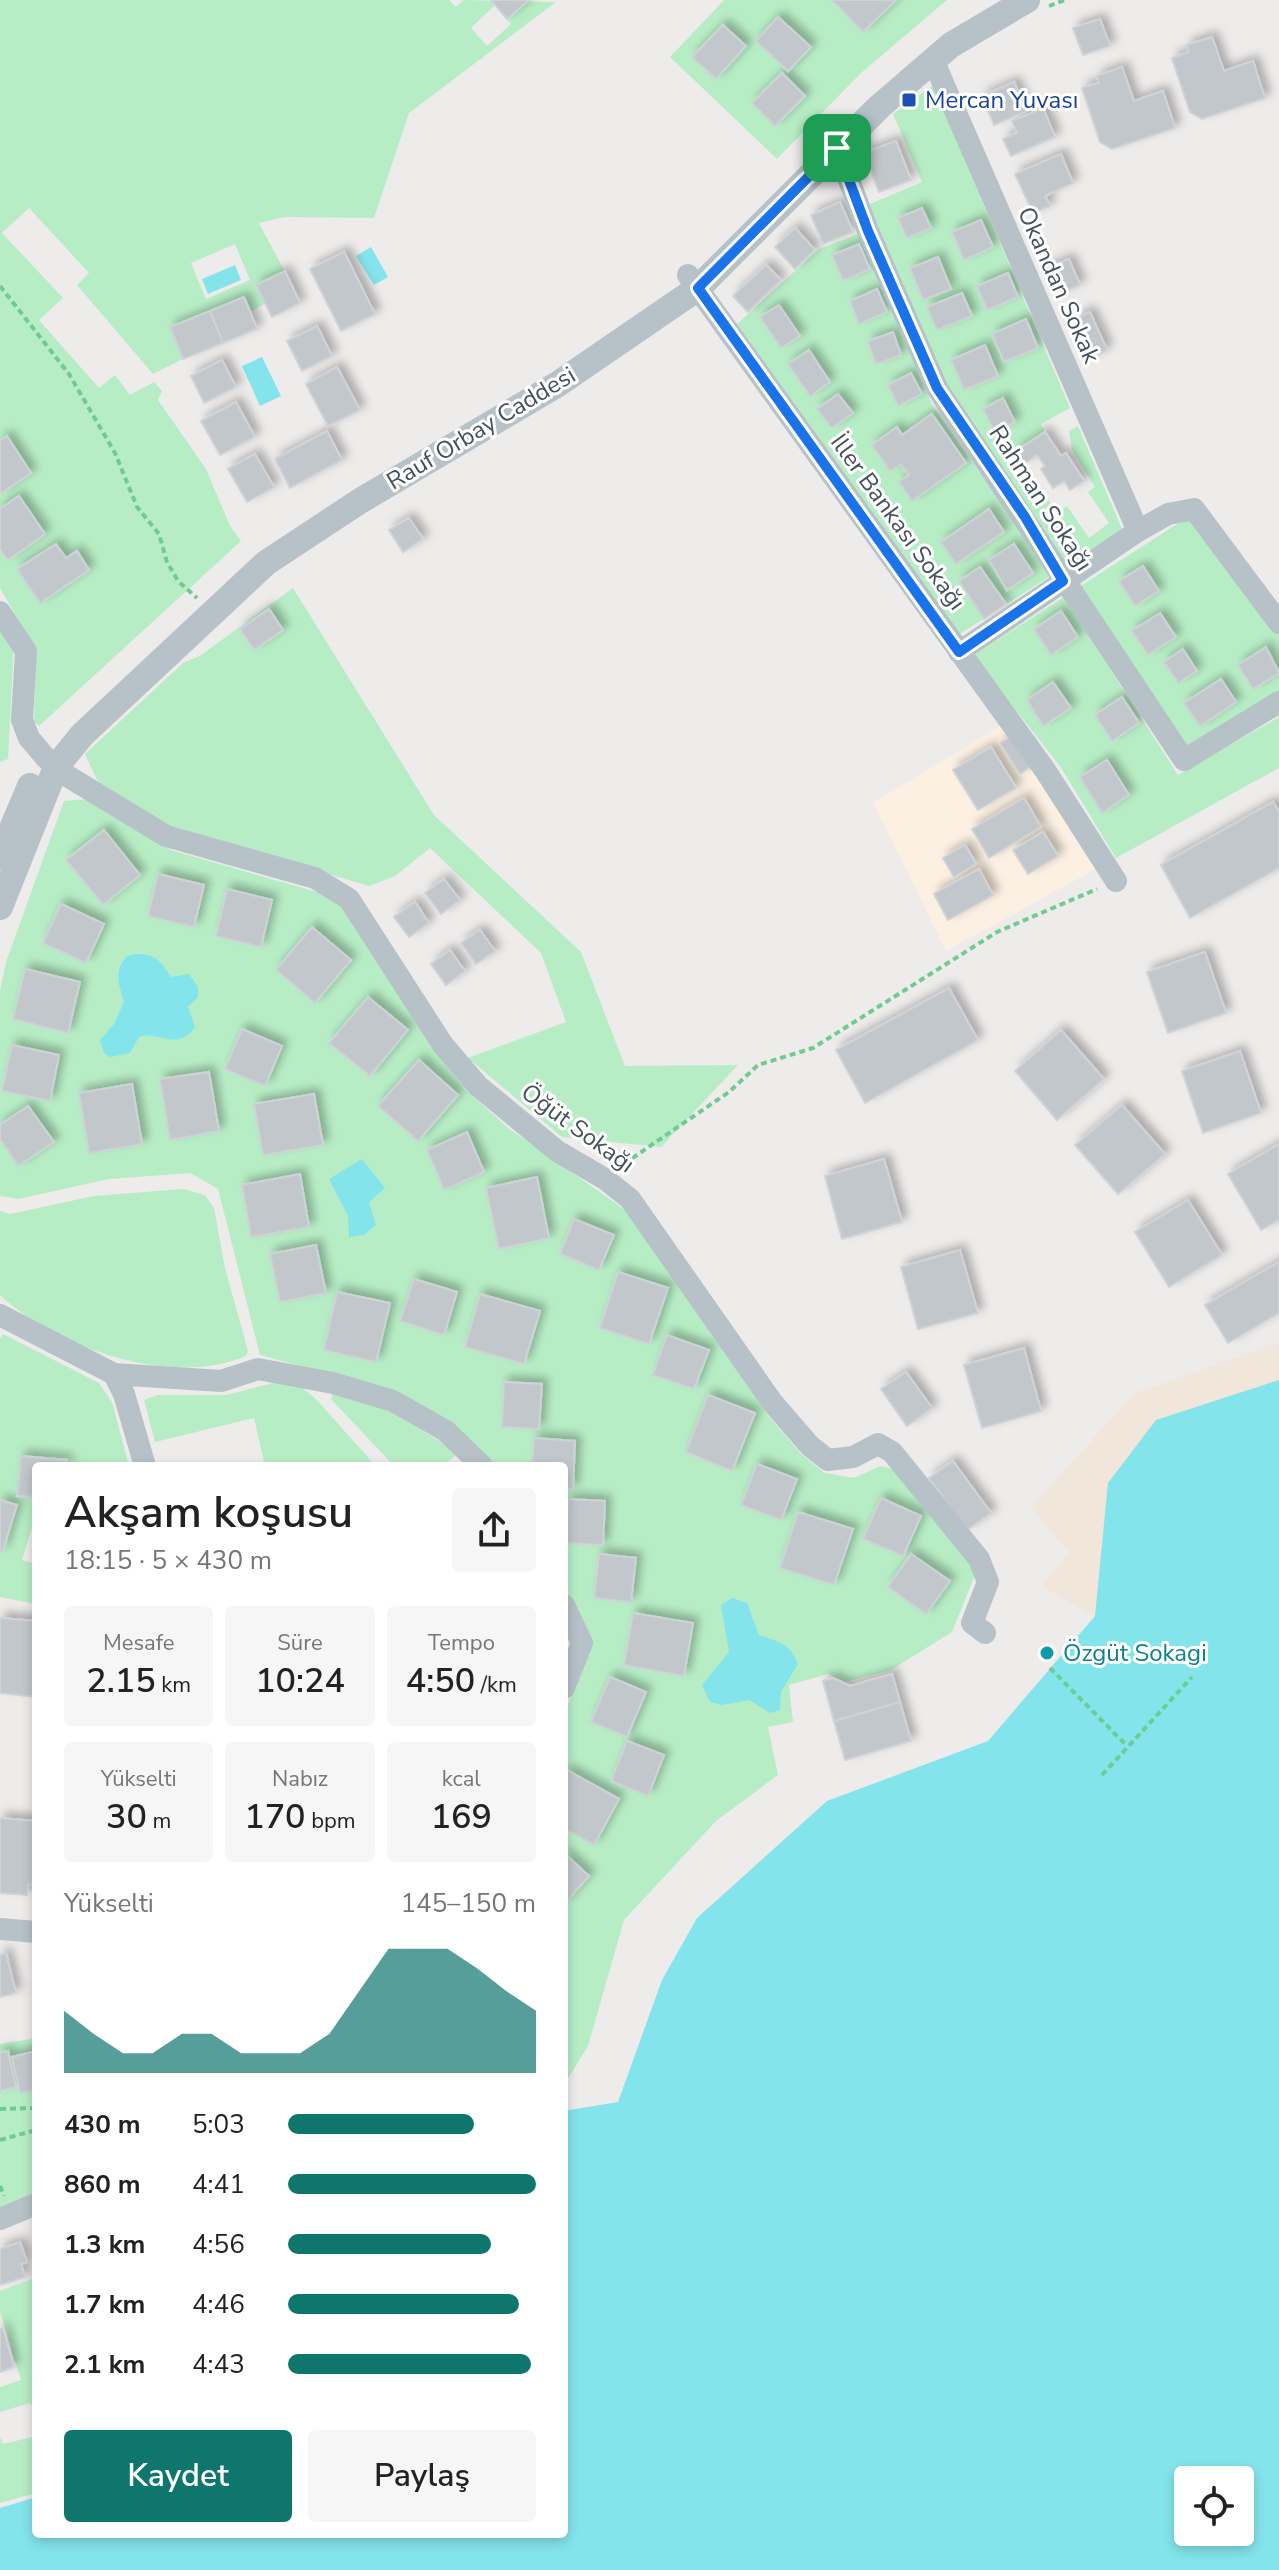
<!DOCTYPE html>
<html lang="tr">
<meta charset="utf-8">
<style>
body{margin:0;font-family:"Nunito Sans",sans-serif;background:#f6f6f6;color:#222;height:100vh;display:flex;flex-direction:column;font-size:30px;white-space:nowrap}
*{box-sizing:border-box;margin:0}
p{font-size:26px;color:#767676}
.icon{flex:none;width:44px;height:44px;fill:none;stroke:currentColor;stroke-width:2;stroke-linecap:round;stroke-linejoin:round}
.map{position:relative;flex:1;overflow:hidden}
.details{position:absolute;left:32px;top:1462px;width:536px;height:1076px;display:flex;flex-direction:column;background:#fff;border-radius:8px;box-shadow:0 4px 12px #0003}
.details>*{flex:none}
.buttons{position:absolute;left:1174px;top:2466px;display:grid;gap:16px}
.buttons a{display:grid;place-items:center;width:80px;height:80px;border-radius:8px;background:#fff;box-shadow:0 4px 12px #0003;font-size:40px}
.pin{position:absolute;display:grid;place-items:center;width:68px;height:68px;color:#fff;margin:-34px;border-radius:16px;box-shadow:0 4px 12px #0006}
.round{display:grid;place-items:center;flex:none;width:84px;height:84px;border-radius:8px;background:#f6f6f6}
.head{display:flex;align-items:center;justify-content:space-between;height:136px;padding:0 32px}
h1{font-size:44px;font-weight:600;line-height:60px}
.figures{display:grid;grid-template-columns:repeat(3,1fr);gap:12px;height:136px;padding:8px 32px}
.figures div{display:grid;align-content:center;border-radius:8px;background:#f6f6f6;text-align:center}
.figures b{font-size:34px;font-weight:600}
.figures small{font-size:22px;font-weight:400}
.figures p{font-size:22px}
.chart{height:224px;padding:16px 32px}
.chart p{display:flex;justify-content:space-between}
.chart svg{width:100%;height:144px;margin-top:8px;fill:#0f766e;opacity:.7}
.cta{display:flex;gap:16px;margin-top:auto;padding:16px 32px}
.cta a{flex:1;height:92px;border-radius:8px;background:#0f766e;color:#fff;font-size:32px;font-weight:600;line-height:92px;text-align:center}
.cta a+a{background:#f6f6f6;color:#222}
ul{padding:0 32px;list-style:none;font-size:26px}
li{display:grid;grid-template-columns:128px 96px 1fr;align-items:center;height:60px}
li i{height:20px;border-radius:10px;background:#0f766e}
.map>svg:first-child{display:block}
</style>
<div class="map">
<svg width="1279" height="2570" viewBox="0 0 1279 2570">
<defs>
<filter id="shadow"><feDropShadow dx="5.5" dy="-5.5" stdDeviation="4" flood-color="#0004"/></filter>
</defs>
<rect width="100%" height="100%" fill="#eeebeb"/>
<path fill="#fbf0e2" d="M1005,723L1098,868L946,951L873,803Z"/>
<path fill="#b7edc5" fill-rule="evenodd" d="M0,0H449L456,7L464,0L556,2L409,113L374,218L284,217L259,223L293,287L250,312L177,343L183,359L153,374L77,285L89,273L29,208L2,233L63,298L39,320L99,388L115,375L130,395L154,382L162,391L158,400L206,469L230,526L241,541L39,726L34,722L36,650L0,588ZM495,5L511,24L487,46L471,28ZM235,244L250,280L206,299L191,263Z
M724,0H947L861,73L777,159L670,57Z
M933,85L1070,408L1041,424L1045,432L1017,452L1057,513L1067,506L1089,538L1109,523L1088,492L1095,487L1072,450L1069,431L1078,426L1122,529L1068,566L946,383L868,205L922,182L893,114Z
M860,233L932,405L1052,575L958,635L737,324L819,249Z
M1188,517L1194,518L1279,635V692L1187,747L1079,587Z
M293,588L434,815L581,952L625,1066L738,1065L661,1147L562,1137L468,1058L566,1022L541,953L430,848L395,876L369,886L175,829L109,792L97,780L85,754L183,663L200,656Z
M1064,597L1178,775L1279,717V768L1116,858L1060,766L973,656Z
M0,623L14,644L8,759L0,762Z
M88,799L171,850L317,892L341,905L430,1045L466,1090L507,1127L624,1209L767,1414L801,1454L825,1473L854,1478L880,1466L894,1469L972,1562L975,1575L952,1632L891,1670L845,1682L828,1674L789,1685L793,1722L768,1727L778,1775L716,1821L624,1920L588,2046L569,2077H564V1716L591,1642L564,1591V1466H490L402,1394L260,1355L218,1189L190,1173L109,1179L19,1199L0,1196V991L6,962L64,801Z
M183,1189L205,1195L214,1208L225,1268L248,1351L246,1356C172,1388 56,1348 0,1295V1211L10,1214L94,1196Z
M3,1334L99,1383L112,1402L129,1466H36V1514L22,1560L36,1564V1604L0,1597V1339Z
M273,1383L297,1384L314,1397L376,1466H265L254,1418L155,1442L144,1400L157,1395H226Z
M334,1391L393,1413L453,1449L455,1456L443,1466H394L331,1399Z
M36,2038V2193L0,2210V2044Z
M32,2279L36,2290V2411L30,2403L0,2412V2387L21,2380L0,2312V2291Z
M36,2436V2493L0,2503V2437L3,2444Z"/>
<path fill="#f0e6da" d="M1279,1343V1399L1116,1630L1042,1586L1069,1553L1031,1507L1135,1393Z"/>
<path fill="#84e4eb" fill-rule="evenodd" d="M371,247L388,277L374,285L356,256Z
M235,265L241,280L208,294L202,279Z
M262,357L281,396L260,406L242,366Z
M136,954C156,953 161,962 171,977L189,974L198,987V997L188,1007L195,1027C176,1053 159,1030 139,1037L130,1053L110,1057L104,1053L100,1040L114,1024L124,1002C119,984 113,972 127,956Z
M362,1159L385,1188L369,1202L376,1225L364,1235L349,1237L348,1216L329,1179Z
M1279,1380V2570H0V2508L36,2497V2534H564V2111L618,2102L662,1980L697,1918L827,1801L988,1741L1095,1616L1108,1483L1156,1420ZM1188,2480H1240V2532H1188Z
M732,1598L747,1603L759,1635C779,1642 790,1643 798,1664L781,1692L780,1710L770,1713L749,1700L722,1705L710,1702L702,1685L729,1652L721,1605Z"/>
<path fill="#c2c7cb" stroke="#cfd2d7" stroke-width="2" filter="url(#shadow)" d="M491,0H529L507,19Z
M832,0H896L863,32Z
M778,17L811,47L788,71L756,41Z
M1100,19L1110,46L1083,55L1073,28Z
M723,25L746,46L716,79L692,57Z
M1212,37L1224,71L1253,61L1265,98L1202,119L1190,112L1172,58L1189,52L1187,45Z
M1122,67L1134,101L1163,91L1175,128L1112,149L1100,142L1082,88L1099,83L1097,76Z
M782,73L805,96L775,126L752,103Z
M1014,82L1027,111L994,125L982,96Z
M1043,108L1055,137L1011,156L1003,139L1017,133L1012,121Z
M896,141L911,180L879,192L864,153Z
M1061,154L1073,183L1045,196L1050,206L1033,213L1015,174Z
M840,202L853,232L823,244L811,215Z
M922,208L931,228L907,238L898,218Z
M981,220L993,247L964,260L952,232Z
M795,228L815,250L795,269L775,247Z
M859,244L870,269L843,281L832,255Z
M344,252L375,314L341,331L310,269Z
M938,257L951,289L923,300L910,268Z
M1069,259L1080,285L1056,296L1045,269Z
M766,265L781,280L748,312L733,296Z
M285,271L300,303L272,317L256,285Z
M1008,273L1018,297L987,310L977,286Z
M877,289L887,312L859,324L850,301Z
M962,293L972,316L937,330L927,307Z
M244,297L257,329L223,343L210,311Z
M779,305L800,336L781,348L760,317Z
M210,311L223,343L183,359L170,327Z
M1090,312L1107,350L1086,360L1073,331L1080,327L1076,318Z
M1026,319L1038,348L1004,362L992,334Z
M317,326L332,356L302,371L287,341Z
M893,332L901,355L876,364L868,341Z
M985,345L998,376L964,390L951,360Z
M809,350L830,382L810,396L788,364Z
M222,360L236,387L204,403L191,376Z
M337,367L360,410L328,426L306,384Z
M911,373L922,394L898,406L888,385Z
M838,394L853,413L832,428L817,409Z
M1003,398L1015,422L995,432L983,409Z
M236,402L255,437L220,455L201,421Z
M932,414L966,463L912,501L899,482L909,475L901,464L890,471L872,445L897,427L902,435Z
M327,431L342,460L290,488L275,459Z
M1045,432L1061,456L1066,453L1084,481L1070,490L1064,481L1053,488L1041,469L1045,466L1037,455L1024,464L1016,451Z
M7,436L31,473L0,494V441Z
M255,454L274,487L247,502L228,469Z
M19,496L45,534L8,560L0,549V509Z
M989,509L1004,532L956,564L941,542Z
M409,518L423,539L403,552L389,530Z
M56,544L66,558L77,551L89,570L40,603L17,569Z
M1014,544L1033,573L1007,590L989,560Z
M1143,566L1159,591L1135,606L1119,581Z
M980,567L1006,604L984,619L959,581Z
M269,609L283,630L254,650L240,629Z
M1061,611L1078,637L1051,655L1034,629Z
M1160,613L1176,637L1148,655L1132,631Z
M1266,647L1279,673L1253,689L1238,665Z
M1183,649L1197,671L1178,683L1164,662Z
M1221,679L1236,702L1200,726L1184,703Z
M1053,682L1071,708L1043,726L1027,700Z
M1122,697L1139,723L1112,741L1095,715Z
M1013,735L1033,765L1020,774L1000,743Z
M991,747L1016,788L978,810L953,770Z
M1107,760L1129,795L1102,813L1080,777Z
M1024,798L1041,827L989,858L972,829Z
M1273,802L1279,812V868L1190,918L1161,865Z
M104,830L140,875L103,905L66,860Z
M1043,832L1058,856L1028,874L1013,850Z
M965,845L976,864L954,877L943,858Z
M979,869L993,895L948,920L934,894Z
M158,874L204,885L194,927L148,916Z
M444,879L460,900L441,914L425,893Z
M227,889L272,900L261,947L216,936Z
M415,902L429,923L409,937L394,917Z
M61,904L104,924L86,963L43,943Z
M312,927L351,960L315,1003L276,970Z
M480,930L495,951L476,964L461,943Z
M450,950L465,971L446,985L431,964Z
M1205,952L1226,1013L1168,1033L1147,972Z
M25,969L80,982L68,1033L13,1019Z
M949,988L978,1040L865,1103L836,1050Z
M368,997L408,1030L370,1076L329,1043Z
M242,1029L282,1046L265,1086L225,1069Z
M1061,1030L1104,1079L1057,1120L1015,1071Z
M12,1045L59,1055L50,1101L2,1091Z
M1240,1051L1261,1113L1203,1133L1182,1071Z
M419,1060L458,1095L418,1141L378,1106Z
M209,1072L219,1131L170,1140L160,1079Z
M132,1084L142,1144L89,1153L79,1093Z
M314,1094L323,1145L263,1155L254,1104Z
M1122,1105L1165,1154L1118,1194L1075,1145Z
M28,1106L54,1142L18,1166L0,1139V1125Z
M467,1132L484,1172L444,1190L427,1150Z
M1279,1144V1220L1261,1230L1228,1174Z
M884,1159L902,1222L842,1239L825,1176Z
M300,1174L309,1227L251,1237L242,1185Z
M537,1177L549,1238L499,1249L486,1188Z
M1188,1200L1222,1255L1169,1287L1135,1232Z
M574,1219L614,1235L599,1270L560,1254Z
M316,1245L326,1293L280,1302L270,1254Z
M960,1250L978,1313L918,1329L901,1267Z
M1279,1262V1313L1228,1343L1205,1305Z
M618,1272L668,1288L649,1344L600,1328Z
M414,1279L457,1292L444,1335L400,1321Z
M337,1292L390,1303L376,1362L324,1350Z
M480,1294L540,1311L524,1364L465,1347Z
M667,1335L709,1350L694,1389L653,1375Z
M1024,1348L1041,1411L982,1428L964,1365Z
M906,1372L932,1408L907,1426L881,1389Z
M504,1382L542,1384L539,1429L502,1427Z
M708,1395L755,1413L732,1471L686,1452Z
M534,1438L575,1441L573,1489L564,1488V1466H532Z
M21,1456L67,1460V1466H36V1497L17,1496Z
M953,1461L991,1513L967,1530L929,1478Z
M757,1464L797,1479L781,1520L741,1505Z
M881,1498L921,1516L903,1556L863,1539Z
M568,1499L605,1501L603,1545L566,1543Z
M0,1500L17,1505L2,1553L0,1552Z
M798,1512L853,1529L834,1585L780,1568Z
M599,1554L636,1558L631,1602L594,1598Z
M911,1554L950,1581L926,1614L888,1587Z
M633,1613L693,1623L684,1676L624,1665Z
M0,1618L36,1621V1697L0,1693Z
M892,1674L900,1702L834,1721L823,1681L833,1678L850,1686Z
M610,1677L646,1692L627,1737L591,1722Z
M900,1702L911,1741L845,1760L834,1721Z
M627,1741L664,1755L648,1796L611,1781Z
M567,1770L619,1799L594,1845L564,1828V1776Z
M0,1818L34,1821L36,1849L32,1885L28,1884L27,1895L0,1893Z
M564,1853L589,1876L564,1904Z
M6,1953L16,1993L0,1997V1955Z
M8,2051L16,2087L0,2091V2053Z
M36,2051V2090L20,2093L12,2057Z
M20,2242L27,2262L21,2264L25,2277L0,2285V2249Z
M3,2328L14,2367L0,2372V2329Z"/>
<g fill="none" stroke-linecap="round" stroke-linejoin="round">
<path stroke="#70cb91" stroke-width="4" stroke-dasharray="6 4" stroke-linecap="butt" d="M1049,6L1065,0
M0,286L69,374L115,453L137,507L159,534L167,562L178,581L197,598
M603,1154L631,1159L729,1092L758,1065L813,1048L997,932L1097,889
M1050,1668L1127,1746
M1102,1775L1192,1677
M0,2109L36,2108
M0,2140L36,2130
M0,2186L4,2196"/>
<path stroke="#b6c2c8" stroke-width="22" d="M933,60L1138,531
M837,148L868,231L937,388L1184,760L1279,702
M688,275L1045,770L1116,881
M0,612L26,651L22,720L29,738L46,758L69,777L166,836L315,878L349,899L443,1045L478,1086L557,1151L605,1179L630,1199L772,1402L810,1446L828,1460L853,1457L878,1444L892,1452L979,1559L988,1582L972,1623L985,1633
M959,652L1138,531L1168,514L1194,509L1279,623
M0,1315L114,1374L221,1381L258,1369L333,1383L393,1401L446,1431L482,1466
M114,1374L124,1394L145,1466
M564,1605L582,1643L564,1688
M0,1929L36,1932
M0,2219L36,2204"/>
<path stroke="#b6c2c8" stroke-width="26" d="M0,857L30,786
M0,907L56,767L82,735L266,563L360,501L558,384L698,288L879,107L951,45L1027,0"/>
</g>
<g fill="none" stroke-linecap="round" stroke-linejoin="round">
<defs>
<path id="route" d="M837,148L868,231L937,388L1025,517L1063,581L959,652L698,288Z"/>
</defs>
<use href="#route" stroke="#fff" stroke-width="16"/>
<use href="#route" stroke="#1a73e8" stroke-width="10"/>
</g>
<rect fill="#1a4fb4" stroke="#fff" stroke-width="3" x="901" y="92" width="16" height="16" rx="4"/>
<circle fill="#0f9aa8" stroke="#fff" stroke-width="3" cx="1047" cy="1653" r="8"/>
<g text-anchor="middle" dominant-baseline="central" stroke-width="6" stroke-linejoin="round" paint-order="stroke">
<g font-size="24" fill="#164399" stroke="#fff" text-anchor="start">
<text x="925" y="100">Mercan Yuvası</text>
</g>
<g font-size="24" fill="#445158" stroke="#fff">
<text transform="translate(1059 285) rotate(66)">Okandan Sokak</text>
<text transform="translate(481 428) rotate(-31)">Rauf Orbay Caddesi</text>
<text transform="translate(1041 498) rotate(57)">Rahman Sokağı</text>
<text transform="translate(898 522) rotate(54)">İller Bankası Sokağı</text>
<text transform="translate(578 1128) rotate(36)">Öğüt Sokağı</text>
</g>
<g font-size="24" fill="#0d838f" stroke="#fff" text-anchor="start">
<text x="1063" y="1653">Özgüt Sokagi</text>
</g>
</g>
</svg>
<div class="buttons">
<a><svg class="icon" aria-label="locate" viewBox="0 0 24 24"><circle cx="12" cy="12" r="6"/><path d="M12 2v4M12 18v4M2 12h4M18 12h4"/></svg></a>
</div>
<div class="pin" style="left:837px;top:148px;background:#1e9e55"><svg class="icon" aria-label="arrive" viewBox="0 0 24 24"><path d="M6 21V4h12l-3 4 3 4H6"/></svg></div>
<section class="details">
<div class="head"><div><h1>Akşam koşusu</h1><p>18:15 · 5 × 430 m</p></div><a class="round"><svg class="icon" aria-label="share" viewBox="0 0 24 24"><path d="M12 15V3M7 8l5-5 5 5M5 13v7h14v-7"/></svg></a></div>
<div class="figures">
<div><p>Mesafe</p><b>2.15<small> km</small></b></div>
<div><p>Süre</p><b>10:24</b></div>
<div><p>Tempo</p><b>4:50<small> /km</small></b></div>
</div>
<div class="figures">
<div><p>Yükselti</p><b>30<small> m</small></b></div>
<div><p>Nabız</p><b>170<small> bpm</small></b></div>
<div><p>kcal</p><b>169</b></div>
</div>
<div class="chart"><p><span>Yükselti</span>145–150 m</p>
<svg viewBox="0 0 160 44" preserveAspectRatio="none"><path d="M0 44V25L10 32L20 38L30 38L40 32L50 32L60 38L70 38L80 38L90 32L100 19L110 6L120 6L130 6L140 12L150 19L160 25V44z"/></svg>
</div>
<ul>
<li><b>430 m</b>5:03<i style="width:75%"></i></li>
<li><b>860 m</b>4:41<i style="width:100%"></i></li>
<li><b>1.3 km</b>4:56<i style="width:82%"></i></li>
<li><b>1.7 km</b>4:46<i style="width:93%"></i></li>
<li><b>2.1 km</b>4:43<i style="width:98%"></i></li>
</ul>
<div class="cta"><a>Kaydet</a><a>Paylaş</a></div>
</section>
</div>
